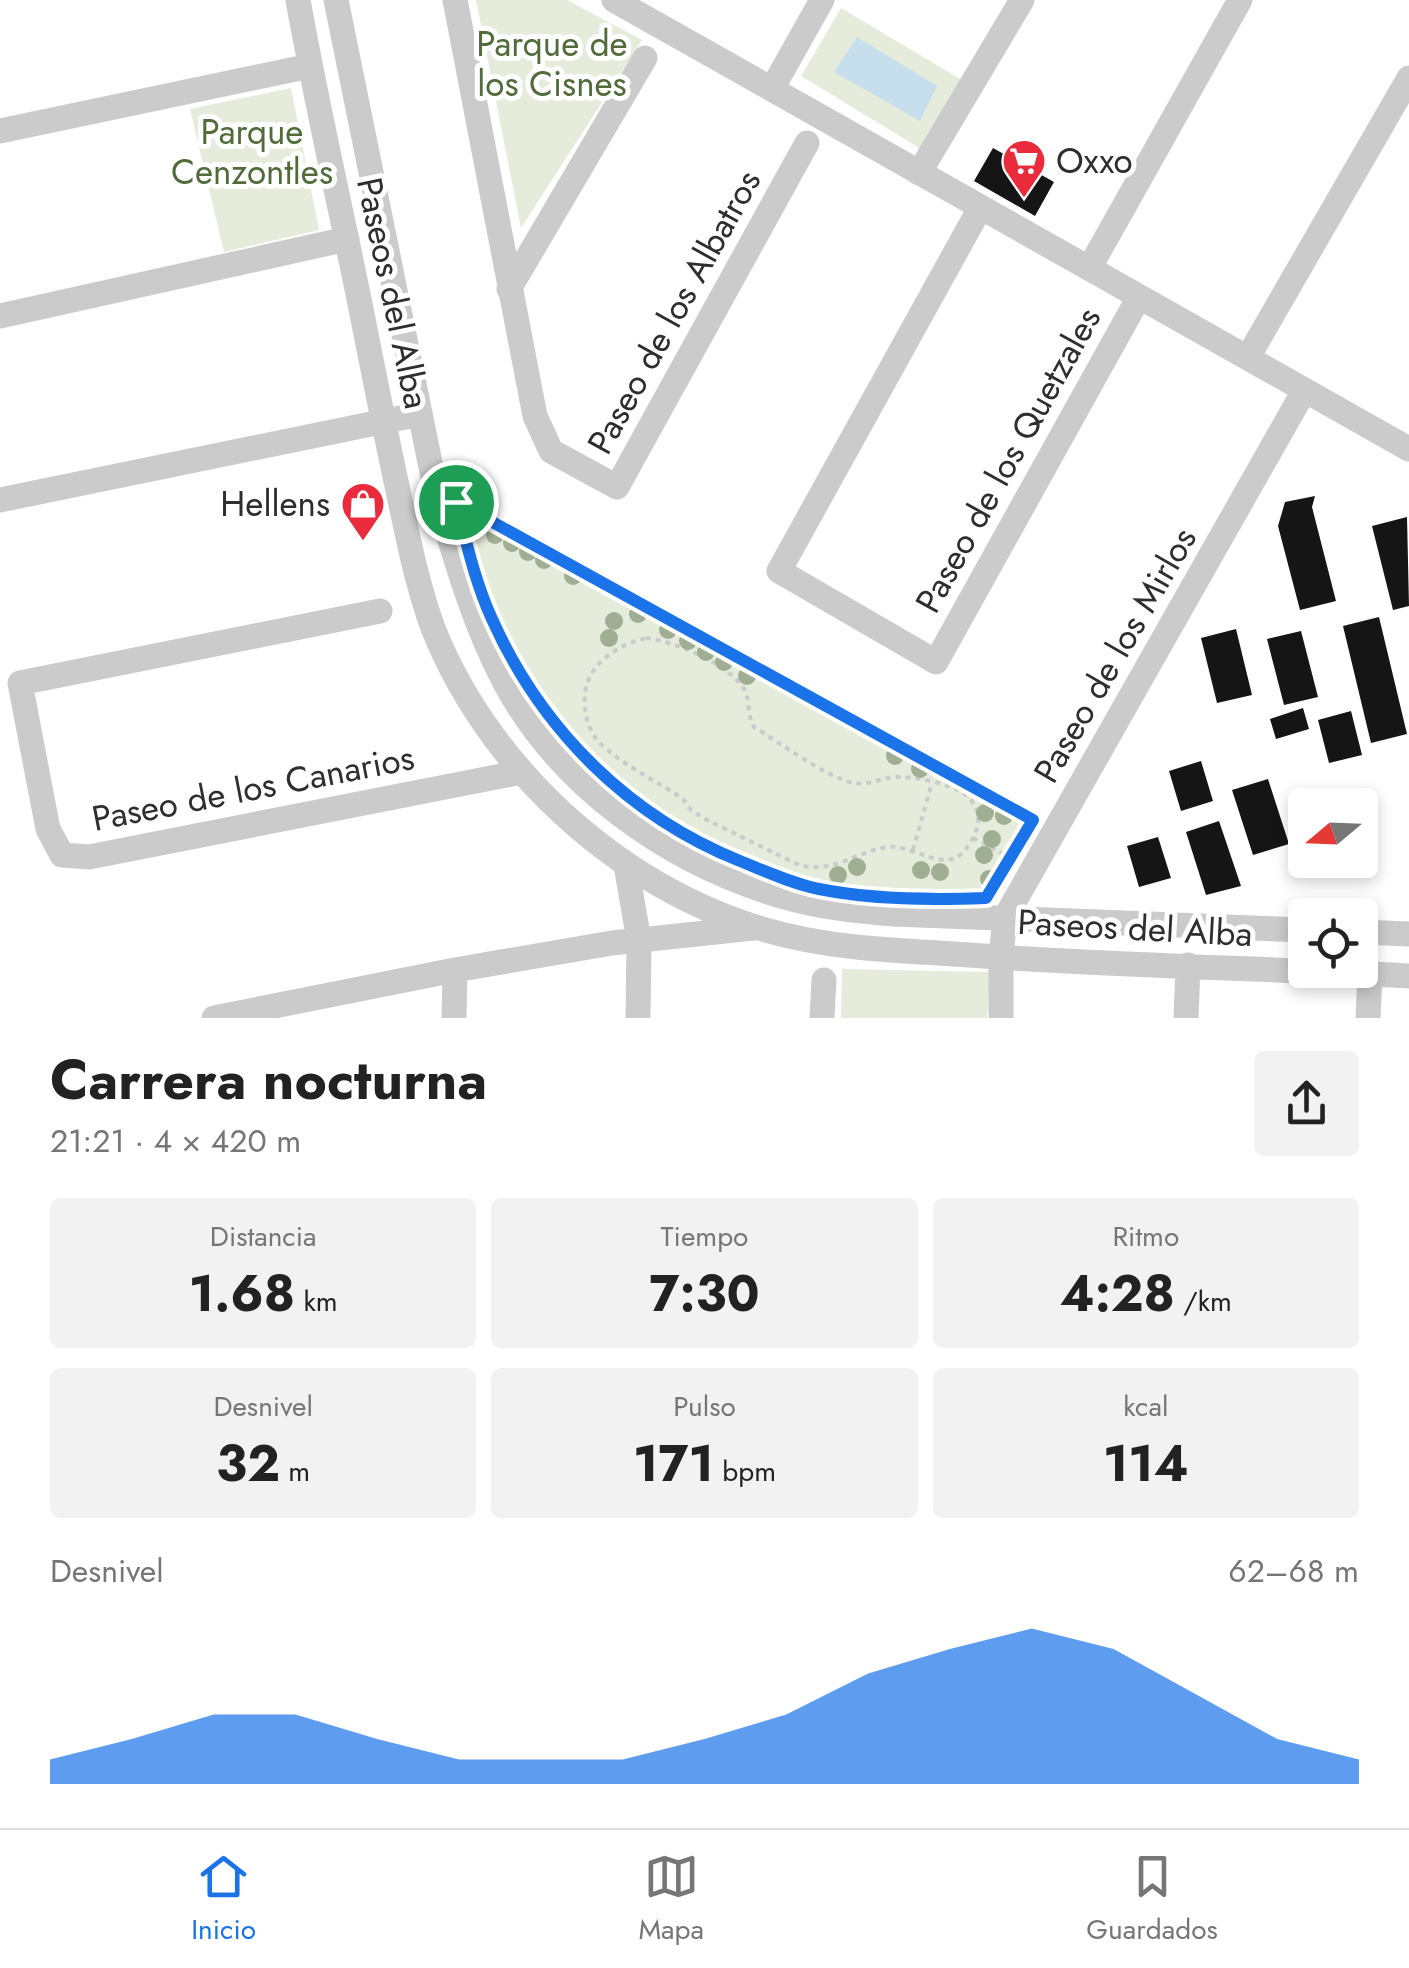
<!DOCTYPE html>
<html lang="es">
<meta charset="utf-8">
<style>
body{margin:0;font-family:Jost,sans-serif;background:#f2f2f2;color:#222;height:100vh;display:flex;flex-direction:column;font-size:38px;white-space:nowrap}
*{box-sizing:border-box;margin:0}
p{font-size:32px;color:#767676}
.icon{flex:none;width:55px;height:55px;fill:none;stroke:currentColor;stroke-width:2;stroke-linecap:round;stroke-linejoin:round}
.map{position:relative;height:1018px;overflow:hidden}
.side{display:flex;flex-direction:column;background:#fff;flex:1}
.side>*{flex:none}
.needle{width:65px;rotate:251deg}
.tools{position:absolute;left:1288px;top:788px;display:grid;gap:20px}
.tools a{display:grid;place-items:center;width:90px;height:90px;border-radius:10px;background:#fff;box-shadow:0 5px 15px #0003;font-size:50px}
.pin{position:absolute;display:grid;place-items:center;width:85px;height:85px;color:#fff;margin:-42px;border:5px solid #fff;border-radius:50%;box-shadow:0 2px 10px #0007}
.round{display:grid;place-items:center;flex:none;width:105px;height:105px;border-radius:10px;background:#f2f2f2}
.headline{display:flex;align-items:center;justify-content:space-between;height:170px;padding:0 50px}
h1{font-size:55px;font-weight:700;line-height:75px}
.metrics{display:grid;grid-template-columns:repeat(3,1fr);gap:15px;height:170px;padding:10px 50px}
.metrics div{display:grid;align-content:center;border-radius:10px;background:#f2f2f2;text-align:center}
.metrics b{font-size:50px;font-weight:700}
.metrics small{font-size:28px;font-weight:400}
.metrics p{font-size:28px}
.chart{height:280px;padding:20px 50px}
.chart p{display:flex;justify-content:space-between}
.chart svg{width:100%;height:180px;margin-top:10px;fill:#1a73e8;opacity:.7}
.menu{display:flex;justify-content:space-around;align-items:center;height:140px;border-top:2px solid #e0e0e0;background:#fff;font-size:28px;color:#767676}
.menu a{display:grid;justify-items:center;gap:5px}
.menu .active{color:#1a73e8}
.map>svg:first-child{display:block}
</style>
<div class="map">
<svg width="1409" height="1018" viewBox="0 0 1409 1018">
<rect width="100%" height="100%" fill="#fff"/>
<path fill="#e5ecdb" d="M476,0H567L642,40L521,228Z
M841,8L962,80L921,149L801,76Z
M291,88L319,230L224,252L190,109Z
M456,502L1033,820L986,899C932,900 873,900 819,889C793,884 765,871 740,861C628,817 541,729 492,619C475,582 466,541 456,502Z
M842,969L990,972L987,1018H841Z"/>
<path fill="#c7deec" d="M857,37L937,86L920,121L834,72Z"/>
<path fill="#151515" d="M993,148L1054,182L1035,216L974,181Z
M1315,496L1312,507L1336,601L1300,610L1278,526L1285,502Z
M1407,517L1409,606L1393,610L1372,526Z
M1379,617L1407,734L1371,743L1343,626Z
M1236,629L1252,695L1217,703L1201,638Z
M1301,631L1318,697L1284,705L1267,639Z
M1303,708L1309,729L1276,739L1270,719Z
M1351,711L1362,755L1329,763L1318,720Z
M1201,761L1213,801L1181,811L1169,771Z
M1268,779L1289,844L1253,855L1232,790Z
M1219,821L1241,886L1206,895L1186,832Z
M1158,837L1171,878L1139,887L1127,846Z"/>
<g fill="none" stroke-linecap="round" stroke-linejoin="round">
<path stroke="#cbcbcb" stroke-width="4" stroke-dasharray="5 5" stroke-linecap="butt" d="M456,502L1033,820L986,899C932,900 873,900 819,889C793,884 765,871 740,861C628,817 541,729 492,619C475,582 466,541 456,502Z
M646,638C674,641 729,664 744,689C751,701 746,714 754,727C779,742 827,778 854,783C870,786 884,776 900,777C918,777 951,784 966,795C974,802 979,811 978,822C977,832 972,841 965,850C946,875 913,844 887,847C855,852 833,874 799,865L705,819L691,810L683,799C657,781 628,768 604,747C594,739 588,726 586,714C577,672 610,647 646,638Z
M973,838L1009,857
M913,850L932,783"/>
<path stroke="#cbcbcb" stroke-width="25" d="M298,0C317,107 342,213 363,319C375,380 387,440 400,500C409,543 418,587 433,628C493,780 642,908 803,939C857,950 914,951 969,955C1116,966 1263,968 1409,976
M336,0L437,497C456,561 474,624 505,683C561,787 669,863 781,896C818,907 855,911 893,914L1305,930
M455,0L535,416L551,451L617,487L807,143
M614,0L1409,449
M772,89L822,0
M0,131L310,66
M919,173L1022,0
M980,208L779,571L936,662L1139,297
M1090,267L1240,0
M509,289L645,58
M0,316L347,239
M1248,357L1409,78
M0,500L420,414
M380,611L20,683L48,829L62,855L89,857L522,772
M626,865L639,941L638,1018
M1360,932L1409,934
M214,1018L455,970L612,943L753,928
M454,1018L455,970
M822,1018L824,980
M1001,1018V957L1005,918L1304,391
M1186,1018L1188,965
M1368,1018L1370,974"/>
</g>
<g fill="#a0ae93">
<circle cx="495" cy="535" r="9"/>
<circle cx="512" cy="543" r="9"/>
<circle cx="528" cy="552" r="9"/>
<circle cx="544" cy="560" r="9"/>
<circle cx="573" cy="576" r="9"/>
<circle cx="638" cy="614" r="9"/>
<circle cx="614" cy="621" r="9"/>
<circle cx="668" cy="630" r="9"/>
<circle cx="609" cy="638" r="9"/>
<circle cx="688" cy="641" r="9"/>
<circle cx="706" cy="652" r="9"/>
<circle cx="724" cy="662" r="9"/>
<circle cx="747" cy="676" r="9"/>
<circle cx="895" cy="756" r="9"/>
<circle cx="920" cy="769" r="9"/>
<circle cx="985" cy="813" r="9"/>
<circle cx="1004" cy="816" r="9"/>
<circle cx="992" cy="839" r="9"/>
<circle cx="984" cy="855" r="9"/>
<circle cx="857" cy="867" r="9"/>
<circle cx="921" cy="870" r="9"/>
<circle cx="940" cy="872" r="9"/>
<circle cx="838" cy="875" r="9"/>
<circle cx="989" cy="879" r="9"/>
</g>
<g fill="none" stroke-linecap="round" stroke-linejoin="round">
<defs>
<path id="route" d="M456,502L1033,820L986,898C932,900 873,900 819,889C793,884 765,871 740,861C628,816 541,729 492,619C475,582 466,541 456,502Z"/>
</defs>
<use href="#route" stroke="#fff" stroke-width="20"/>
<use href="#route" stroke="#1a73e8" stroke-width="12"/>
</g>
<defs>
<symbol id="supermarket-pin" viewBox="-11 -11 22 30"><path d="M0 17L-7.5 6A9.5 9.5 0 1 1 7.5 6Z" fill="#ea2b3c" stroke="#fff"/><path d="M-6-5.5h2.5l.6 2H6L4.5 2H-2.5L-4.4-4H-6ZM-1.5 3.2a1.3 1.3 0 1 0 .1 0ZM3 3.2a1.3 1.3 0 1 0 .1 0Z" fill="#fff"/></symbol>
<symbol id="shop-pin" viewBox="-11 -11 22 30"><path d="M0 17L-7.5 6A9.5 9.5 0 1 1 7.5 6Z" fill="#ea2b3c" stroke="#fff"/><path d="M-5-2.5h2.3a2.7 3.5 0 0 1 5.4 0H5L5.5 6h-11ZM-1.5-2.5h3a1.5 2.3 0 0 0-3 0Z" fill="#fff"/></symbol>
</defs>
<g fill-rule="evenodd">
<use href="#supermarket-pin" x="999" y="136" width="50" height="68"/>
<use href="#shop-pin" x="338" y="479" width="50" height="68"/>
</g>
<g text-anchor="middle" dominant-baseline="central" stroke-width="10" stroke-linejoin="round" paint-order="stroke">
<g font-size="35" fill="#526b3a" stroke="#fff">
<text x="552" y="44">Parque de<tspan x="552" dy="40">los Cisnes</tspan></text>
<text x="252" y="132">Parque<tspan x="252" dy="40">Cenzontles</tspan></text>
</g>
<g font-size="35" fill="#2e2e2e" stroke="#fff" text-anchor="start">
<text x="1056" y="161">Oxxo</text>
<text x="330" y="504" text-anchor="end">Hellens</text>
</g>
<g font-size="35" fill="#2e2e2e" stroke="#fff">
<text transform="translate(393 293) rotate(78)">Paseos del Alba</text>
<text transform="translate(674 312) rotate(-61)">Paseo de los Albatros</text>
<text transform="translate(1008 460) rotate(-61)">Paseo de los Quetzales</text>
<text transform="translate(1115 655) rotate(-60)">Paseo de los Mirlos</text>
<text transform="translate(253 788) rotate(-11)">Paseo de los Canarios</text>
<text transform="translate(1135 928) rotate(3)">Paseos del Alba</text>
</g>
</g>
</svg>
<div class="tools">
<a><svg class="needle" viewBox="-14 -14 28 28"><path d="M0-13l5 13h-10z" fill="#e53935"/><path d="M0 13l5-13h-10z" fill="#767676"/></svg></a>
<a><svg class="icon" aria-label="locate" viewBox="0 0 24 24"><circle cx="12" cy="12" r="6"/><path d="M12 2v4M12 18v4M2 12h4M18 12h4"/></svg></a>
</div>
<div class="pin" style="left:456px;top:502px;background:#1e9e55"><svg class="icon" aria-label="arrive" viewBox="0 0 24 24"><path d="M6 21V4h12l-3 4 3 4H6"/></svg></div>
</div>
<section class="side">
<div class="headline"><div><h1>Carrera nocturna</h1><p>21:21 · 4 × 420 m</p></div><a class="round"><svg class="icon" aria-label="share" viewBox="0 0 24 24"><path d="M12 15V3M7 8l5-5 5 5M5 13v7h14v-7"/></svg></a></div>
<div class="metrics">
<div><p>Distancia</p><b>1.68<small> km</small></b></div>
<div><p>Tiempo</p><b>7:30</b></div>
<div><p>Ritmo</p><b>4:28<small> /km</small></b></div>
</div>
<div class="metrics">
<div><p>Desnivel</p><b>32<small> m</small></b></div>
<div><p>Pulso</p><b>171<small> bpm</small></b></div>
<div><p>kcal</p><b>114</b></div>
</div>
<div class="chart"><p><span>Desnivel</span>62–68 m</p>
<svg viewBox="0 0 160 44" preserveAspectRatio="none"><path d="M0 44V38L10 33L20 27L30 27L40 33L50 38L60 38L70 38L80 33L90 27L100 17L110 11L120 6L130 11L140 22L150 33L160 38V44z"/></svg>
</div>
</section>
<nav class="menu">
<a class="active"><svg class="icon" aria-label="home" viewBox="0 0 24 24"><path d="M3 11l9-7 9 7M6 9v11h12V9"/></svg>Inicio</a>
<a><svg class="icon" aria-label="map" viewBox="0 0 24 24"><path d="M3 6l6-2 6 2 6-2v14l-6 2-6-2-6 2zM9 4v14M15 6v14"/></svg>Mapa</a>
<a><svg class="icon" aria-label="saved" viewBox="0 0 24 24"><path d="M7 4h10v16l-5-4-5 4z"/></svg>Guardados</a>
</nav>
